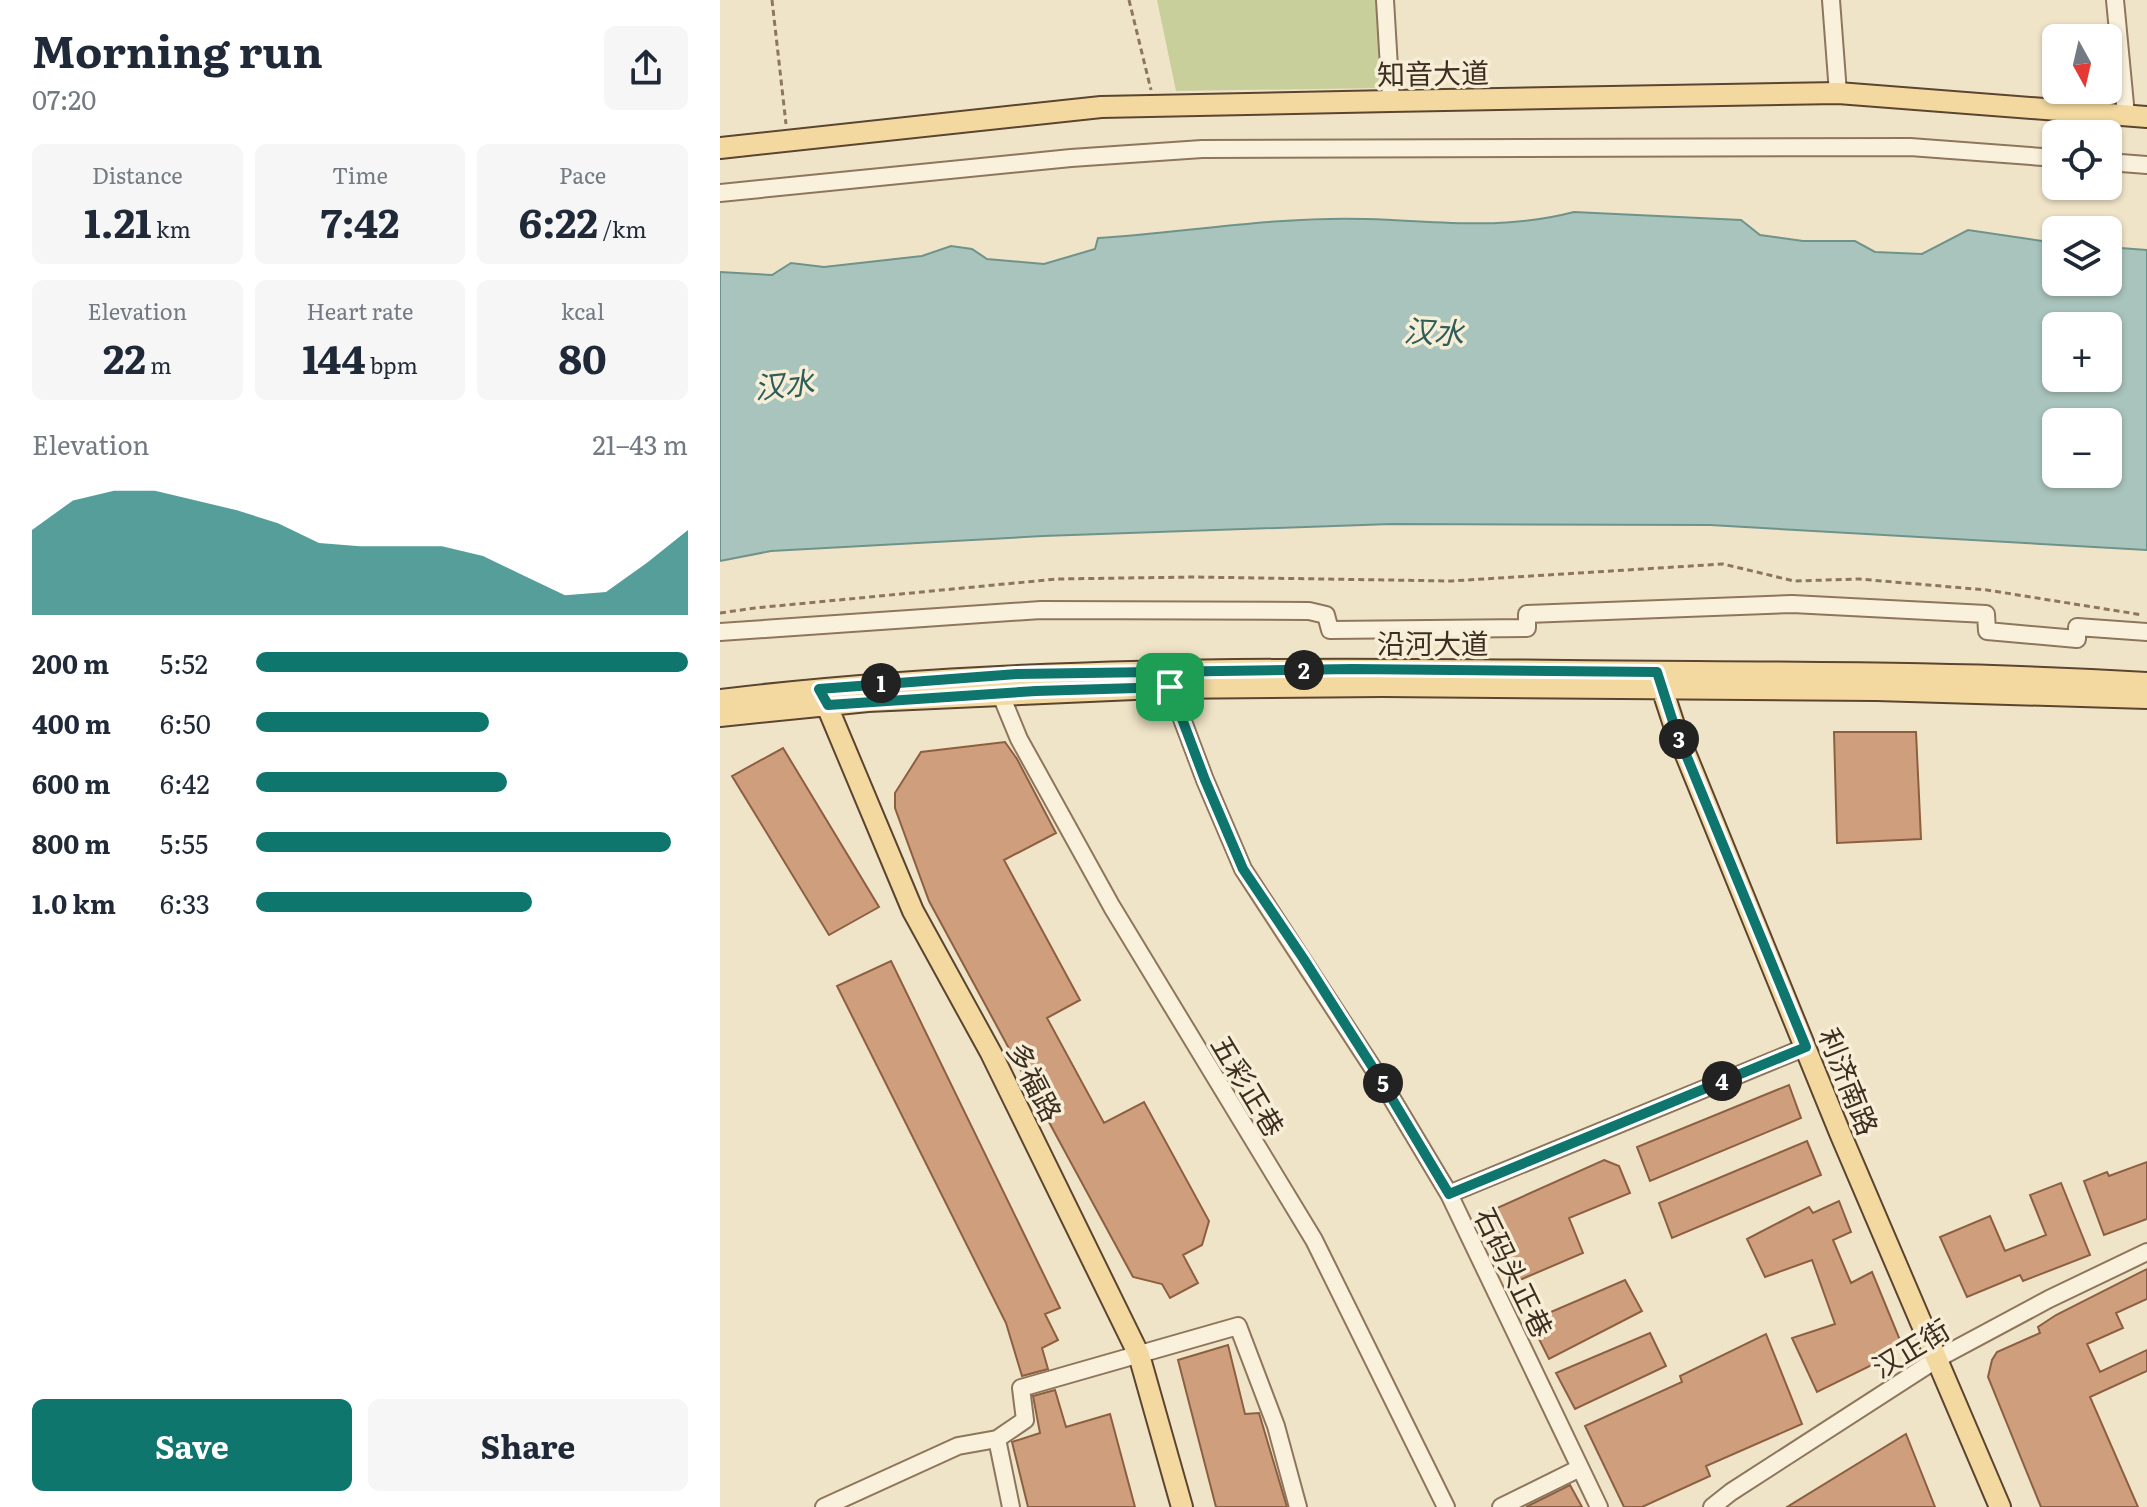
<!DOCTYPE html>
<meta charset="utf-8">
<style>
body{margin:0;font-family:Literata,"Noto Sans SC",serif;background:#f6f6f7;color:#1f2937;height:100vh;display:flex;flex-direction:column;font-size:30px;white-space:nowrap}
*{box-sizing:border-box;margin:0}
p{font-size:26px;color:#747a83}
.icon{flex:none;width:44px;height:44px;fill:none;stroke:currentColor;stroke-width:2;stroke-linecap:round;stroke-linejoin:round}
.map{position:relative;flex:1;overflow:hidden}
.side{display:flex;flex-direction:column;background:#fff;width:720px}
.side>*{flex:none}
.needle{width:52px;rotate:172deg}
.buttons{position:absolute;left:1322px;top:24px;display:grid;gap:16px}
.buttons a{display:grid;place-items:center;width:80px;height:80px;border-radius:12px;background:#fff;box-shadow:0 2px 6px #0004;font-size:40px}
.pin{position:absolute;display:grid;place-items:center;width:68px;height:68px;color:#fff;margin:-34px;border-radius:16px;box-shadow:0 4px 12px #0006}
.km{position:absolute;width:40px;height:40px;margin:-20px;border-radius:50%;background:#222;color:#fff;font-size:22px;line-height:40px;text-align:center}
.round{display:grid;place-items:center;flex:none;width:84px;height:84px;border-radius:12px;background:#f6f6f7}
.head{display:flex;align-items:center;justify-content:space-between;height:136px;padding:0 32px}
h1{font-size:44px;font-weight:700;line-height:60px}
.figures{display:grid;grid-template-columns:repeat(3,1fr);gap:12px;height:136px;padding:8px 32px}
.figures div{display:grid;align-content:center;border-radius:12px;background:#f6f6f7;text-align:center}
.figures b{font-size:40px;font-weight:700}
.figures small{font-size:22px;font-weight:400}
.figures p{font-size:22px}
.chart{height:224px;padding:16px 32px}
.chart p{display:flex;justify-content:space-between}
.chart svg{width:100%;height:144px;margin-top:8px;fill:#0f766e;opacity:.7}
.action{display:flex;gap:16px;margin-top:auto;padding:16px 32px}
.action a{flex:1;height:92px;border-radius:12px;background:#0f766e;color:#fff;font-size:32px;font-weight:700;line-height:92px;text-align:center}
.action a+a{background:#f6f6f7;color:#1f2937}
ul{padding:0 32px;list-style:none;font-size:26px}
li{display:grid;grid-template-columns:128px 96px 1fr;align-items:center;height:60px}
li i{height:20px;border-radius:10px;background:#0f766e}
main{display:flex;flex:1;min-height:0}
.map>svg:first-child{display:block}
</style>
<main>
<section class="side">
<div class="head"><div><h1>Morning run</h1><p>07:20</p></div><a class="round"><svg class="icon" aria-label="share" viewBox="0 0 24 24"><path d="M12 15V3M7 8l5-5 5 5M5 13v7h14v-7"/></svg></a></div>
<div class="figures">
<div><p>Distance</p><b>1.21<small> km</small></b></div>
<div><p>Time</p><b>7:42</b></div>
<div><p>Pace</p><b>6:22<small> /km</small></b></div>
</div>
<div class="figures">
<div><p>Elevation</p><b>22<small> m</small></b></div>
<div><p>Heart rate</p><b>144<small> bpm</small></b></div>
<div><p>kcal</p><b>80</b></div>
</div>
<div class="chart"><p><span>Elevation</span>21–43 m</p>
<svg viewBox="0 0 160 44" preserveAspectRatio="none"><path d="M0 44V18L10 9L20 6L30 6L40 9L50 12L60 16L70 22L80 23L90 23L100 23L110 26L120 32L130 38L140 37L150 28L160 18V44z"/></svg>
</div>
<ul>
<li><b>200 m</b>5:52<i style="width:100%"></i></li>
<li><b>400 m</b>6:50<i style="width:54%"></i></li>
<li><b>600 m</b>6:42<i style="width:58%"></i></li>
<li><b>800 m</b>5:55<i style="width:96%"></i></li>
<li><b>1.0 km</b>6:33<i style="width:64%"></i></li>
</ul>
<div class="action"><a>Save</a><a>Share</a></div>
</section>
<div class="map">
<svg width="1427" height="1507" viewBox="0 0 1427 1507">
<rect width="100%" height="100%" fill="#f0e4c8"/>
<path fill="#c9cf9b" d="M437,0H658L662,88L456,91Z"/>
<path fill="#a9c4bc" stroke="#6f938a" stroke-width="2" fill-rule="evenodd" d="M854,212L1021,220L1040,235L1083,241H1135L1155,252L1202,254L1248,230L1336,243V282H1388V247L1427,250V550L990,525L671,524L323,536L51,551L0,561V272L52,275L71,263L104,267L202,256L231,246L252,249L267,259L324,264L375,249L378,238C468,232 557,216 647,219C720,221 781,231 854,212ZM1336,326H1388V378H1336ZM1336,422H1388V474H1336Z"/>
<path fill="#cf9f7d" stroke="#8d5f41" stroke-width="2" d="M1114,732H1196L1201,839L1117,843Z
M285,742L297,759L336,833L284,860L360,1000L327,1018L384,1123L424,1102L489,1221L482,1245L463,1255L478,1283L450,1298L442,1284L413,1277L209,901L175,808V793L201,752Z
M63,748L159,907L109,935L12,776Z
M171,961L340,1308L325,1314L338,1340L322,1348L328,1369L302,1376L286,1323L117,986Z
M1069,1085L1081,1118L930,1181L917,1147Z
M1087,1141L1101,1175L952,1238L939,1203Z
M884,1160L899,1166L910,1193L849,1218L863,1253L795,1282L766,1213Z
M1427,1162V1219L1384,1235L1364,1181L1387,1172L1389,1176Z
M1341,1183L1370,1255L1303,1281L1300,1275L1247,1297L1220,1237L1270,1216L1285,1251L1326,1235L1310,1195Z
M1119,1201L1131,1232L1113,1240L1131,1283L1152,1272L1182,1345L1152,1356L1154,1364L1097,1392L1072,1338L1115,1324L1092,1260L1045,1277L1027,1239L1089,1207L1093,1213Z
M1427,1269V1299L1396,1313L1403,1328L1367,1344L1380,1372L1427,1350V1371L1370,1397L1418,1507H1321L1268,1377L1272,1360L1277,1352L1320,1333L1318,1327L1336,1315Z
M905,1280L922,1311L829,1359L810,1321Z
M930,1333L946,1366L855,1409L836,1373Z
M1046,1334L1082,1424L986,1466L990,1476L922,1507H904L865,1426L962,1382L960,1376Z
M508,1345L525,1414L539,1413L567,1507H496L458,1360Z
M335,1390L346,1427L390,1414L415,1507H308L292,1442L320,1433L313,1396Z
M1186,1434L1215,1507H1067Z
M850,1485L862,1507H806Z"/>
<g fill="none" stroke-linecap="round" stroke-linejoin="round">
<defs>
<path id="minor" d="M665,0L671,101
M1111,0L1118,93
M1395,0L1406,115
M1388,162L1427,165
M0,193L351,158L482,149L1190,147L1336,158
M0,632L321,610L589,611L606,615L610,630L807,628V614L1072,604L1266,614L1267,631L1357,639V627L1427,632
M450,687L485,780L523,869L662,1082L729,1194L879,1507
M280,693L299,739L392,907L594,1240L726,1507
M729,1194L1086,1047
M277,1439L291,1507
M104,1507L238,1446L277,1439L305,1420L301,1388L518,1326L556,1426L578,1507
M781,1507L860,1468
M992,1507L1011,1492L1217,1359L1329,1299L1427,1252"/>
<path id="major" d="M0,148L381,107L671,101L1118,93L1427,117
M939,679L955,728L1120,1133L1280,1507
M102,694L193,911L271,1053L419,1355L462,1507
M0,700C281,666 563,668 846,671C1039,673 1234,671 1427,683
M0,716L148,701L437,688L662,686L1156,690L1427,698"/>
</defs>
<use href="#minor" stroke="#8d765c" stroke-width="20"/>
<use href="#major" stroke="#5b4430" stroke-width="24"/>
<path stroke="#8d765c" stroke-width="3" stroke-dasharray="6 4" stroke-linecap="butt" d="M52,0L66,124
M409,0L431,90
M0,613L35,608L337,579L474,577L732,581L1003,564L1074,581L1139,579L1267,590L1423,615"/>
<use href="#minor" stroke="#faf1dc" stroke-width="16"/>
<use href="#major" stroke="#f3d9a0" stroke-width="20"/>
</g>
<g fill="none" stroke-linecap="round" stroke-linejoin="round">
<defs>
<path id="route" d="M632,669L937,672L955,728L1086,1047L729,1194L662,1082L583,958L523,869L485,780L450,687L316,691L108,705L99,689L297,674Z"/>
</defs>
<use href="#route" stroke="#fff" stroke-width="16"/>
<use href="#route" stroke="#0f766e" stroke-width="10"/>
</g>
<g text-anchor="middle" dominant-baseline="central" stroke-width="7" stroke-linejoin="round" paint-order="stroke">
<g font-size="28" fill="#3d2e20" stroke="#f7eed8">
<text transform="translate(713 72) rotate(-1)">知音大道</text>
<text x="713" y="642">沿河大道</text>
<text transform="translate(316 1081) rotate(63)">多福路</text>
<text transform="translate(1130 1081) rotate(68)">利济南路</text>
<text transform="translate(529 1085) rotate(59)">五彩正巷</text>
<text transform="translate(795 1272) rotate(64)">石码头正巷</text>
<text transform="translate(1190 1347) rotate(-31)">汉正街</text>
</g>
<g font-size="30" font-style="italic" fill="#2f5d5a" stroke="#f7eed8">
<text transform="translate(714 330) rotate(3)">汉水</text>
<text transform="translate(64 383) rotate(-6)">汉水</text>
</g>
</g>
</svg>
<div class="buttons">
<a><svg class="needle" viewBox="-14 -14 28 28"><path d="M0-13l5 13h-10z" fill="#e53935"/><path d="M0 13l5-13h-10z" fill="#747a83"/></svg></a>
<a><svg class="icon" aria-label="locate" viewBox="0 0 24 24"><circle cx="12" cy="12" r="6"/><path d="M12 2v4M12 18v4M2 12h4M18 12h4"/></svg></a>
<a><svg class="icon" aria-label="layers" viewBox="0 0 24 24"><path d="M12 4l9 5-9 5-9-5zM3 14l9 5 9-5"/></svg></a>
<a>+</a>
<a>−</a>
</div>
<div class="pin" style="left:450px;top:687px;background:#1e9e55"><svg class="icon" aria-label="arrive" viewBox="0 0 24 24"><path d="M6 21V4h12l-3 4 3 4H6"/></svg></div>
<b class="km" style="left:161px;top:683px">1</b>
<b class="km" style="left:584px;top:670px">2</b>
<b class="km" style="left:959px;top:739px">3</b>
<b class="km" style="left:1002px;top:1081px">4</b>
<b class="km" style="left:663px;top:1083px">5</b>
</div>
</main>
